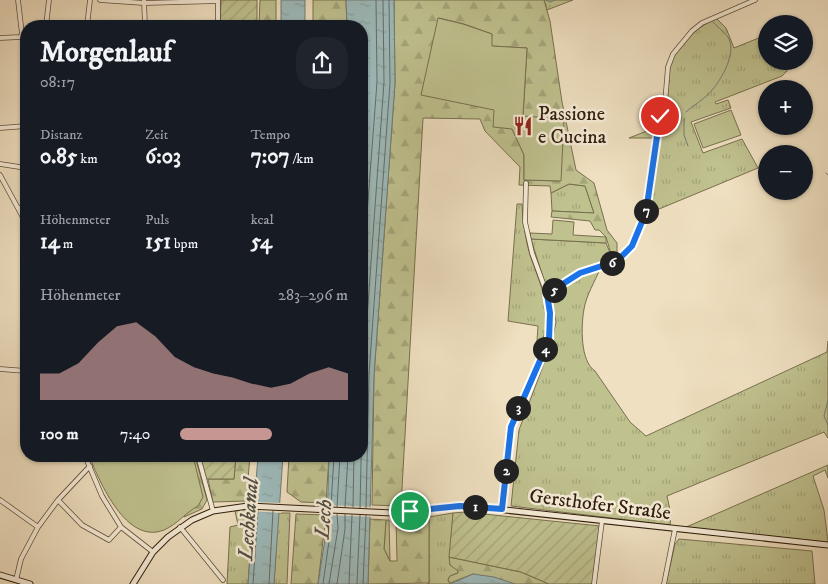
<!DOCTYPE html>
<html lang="de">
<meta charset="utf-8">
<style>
body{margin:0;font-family:"IM FELL DW Pica",serif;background:#20242c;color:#f1f3f6;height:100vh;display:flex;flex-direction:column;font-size:19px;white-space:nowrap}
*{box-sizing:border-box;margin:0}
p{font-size:16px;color:#9ea1a6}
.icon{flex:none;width:28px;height:28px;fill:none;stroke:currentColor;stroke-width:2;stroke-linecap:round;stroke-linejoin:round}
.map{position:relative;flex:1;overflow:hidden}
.details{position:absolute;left:20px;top:20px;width:348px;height:442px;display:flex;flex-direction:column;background:#171b24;border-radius:20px;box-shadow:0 1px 4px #0004}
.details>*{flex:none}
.fabs{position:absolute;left:758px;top:15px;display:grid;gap:10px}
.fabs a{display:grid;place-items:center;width:55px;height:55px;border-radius:50%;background:#171b24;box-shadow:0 1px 4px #0004;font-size:25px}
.pin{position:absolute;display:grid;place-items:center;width:42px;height:42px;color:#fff;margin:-21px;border:2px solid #fff;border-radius:50%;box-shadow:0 1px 5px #0007}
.km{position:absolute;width:25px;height:25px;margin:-12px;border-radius:50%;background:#222;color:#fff;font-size:14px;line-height:25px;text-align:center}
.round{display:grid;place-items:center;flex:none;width:52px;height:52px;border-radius:20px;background:#20242c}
.summary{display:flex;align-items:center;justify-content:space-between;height:85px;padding:0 20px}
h1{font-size:28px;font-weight:700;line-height:38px}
.metrics{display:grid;grid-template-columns:repeat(3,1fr);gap:8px;height:85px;padding:5px 20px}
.metrics div{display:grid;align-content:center}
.metrics b{font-size:21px;font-weight:700}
.metrics small{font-size:14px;font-weight:400}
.metrics p{font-size:14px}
.chart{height:140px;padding:10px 20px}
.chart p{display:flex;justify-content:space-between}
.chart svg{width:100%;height:90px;margin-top:5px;fill:#c59692;opacity:.7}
ul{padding:0 20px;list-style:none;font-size:16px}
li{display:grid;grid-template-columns:80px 60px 1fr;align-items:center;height:38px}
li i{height:12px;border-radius:6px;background:#c59692}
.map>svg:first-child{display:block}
</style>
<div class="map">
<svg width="828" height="584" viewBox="0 0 828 584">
<defs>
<pattern id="grass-tufts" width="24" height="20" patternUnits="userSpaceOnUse" patternTransform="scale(1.25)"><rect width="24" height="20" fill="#bfc18f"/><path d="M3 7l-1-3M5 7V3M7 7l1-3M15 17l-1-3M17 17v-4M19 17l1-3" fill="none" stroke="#a4a57a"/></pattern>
<pattern id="forest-firs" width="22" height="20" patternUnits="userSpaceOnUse" patternTransform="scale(1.25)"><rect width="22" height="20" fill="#bfc18f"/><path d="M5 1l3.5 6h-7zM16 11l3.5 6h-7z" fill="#a4a57a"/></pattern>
<pattern id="garden-furrows" width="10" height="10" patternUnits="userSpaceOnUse" patternTransform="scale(1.25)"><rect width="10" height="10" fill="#bfc18f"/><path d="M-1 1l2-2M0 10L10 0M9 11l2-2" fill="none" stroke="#a4a57a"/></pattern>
<pattern id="water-ripples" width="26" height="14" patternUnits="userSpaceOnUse" patternTransform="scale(1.25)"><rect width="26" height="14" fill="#9dbbbc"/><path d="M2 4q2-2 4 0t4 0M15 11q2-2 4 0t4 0" fill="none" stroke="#88a0a0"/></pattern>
</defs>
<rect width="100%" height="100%" fill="#efe0c1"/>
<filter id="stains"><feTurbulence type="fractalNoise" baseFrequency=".004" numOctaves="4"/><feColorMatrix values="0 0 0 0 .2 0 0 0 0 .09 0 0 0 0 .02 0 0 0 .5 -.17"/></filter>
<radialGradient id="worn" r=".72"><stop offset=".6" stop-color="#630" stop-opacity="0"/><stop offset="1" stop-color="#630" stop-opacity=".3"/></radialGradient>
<path fill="url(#grass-tufts)" stroke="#78704e" d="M544,0H573L547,10Z
M716,18L726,28L734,48L766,35V61H789L787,71L782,76L715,102L716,104L728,100L731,108L691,122L703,153L742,139L758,168L647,214L659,132L669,123L678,119L677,116L661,124L668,90L669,67L674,55L694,31Z
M657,127L653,138H629Z
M569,184L585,186L594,213L552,211L551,193Z
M517,204H522C523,221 525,238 530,255C543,293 557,316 536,355L538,326L508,321Z
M531,239L606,243L613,260L580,271L547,290Z
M600,269C595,281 586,296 584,309C581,326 580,361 595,371L630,422L646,436L827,352L828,341V438L824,432L667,496L671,515L670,525L511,506L519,430L552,342L556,322L551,297L581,276Z
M828,465V478L825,470L813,476L824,510L828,542L684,528Z
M246,509L253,511L248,584H227L230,527L238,525L235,511Z
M278,513H290L287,584H274Z
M453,513L450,565L458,570V573L450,576L448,580L450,584H427L429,583V517Z
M386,520H389L390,561L384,549Z
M679,539L812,551L815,584H666L675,544Z"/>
<path fill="url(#forest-firs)" stroke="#78704e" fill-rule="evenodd" d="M260,0H276V26H259Z
M313,0H346L347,26H313Z
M394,0H544L550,21L562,102L576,170L594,183L607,230L617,243V259L613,260L606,237L599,230H595L590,221L551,217L552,211L594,213L585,186L569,184L551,193L550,186L519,185L520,167L485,131L480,119L423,118L401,506L372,505L374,375L395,83ZM439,18L464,24L492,34L491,46L527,48L523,117L560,181L524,180V155L512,129L494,110Z
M190,456H195L207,500L202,509L184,517Z
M236,456H250L246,501L213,502L208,479H234Z
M289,456H329L326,503L301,502L287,492Z
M296,514L326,515L318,584H291Z
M429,517V583L368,584L370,519L386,520L384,549L390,561H397L396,519Z
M449,557L521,572L549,584H515L473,574L450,583L448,580L450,576L458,573V571L450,565Z"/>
<path fill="url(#garden-furrows)" stroke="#78704e" d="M221,0H257V26H220Z
M199,456H236L234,479H206Z
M464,512L600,526L593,584H549L521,572L449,557L453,513Z"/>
<path fill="#bfc18f" stroke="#78704e" d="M438,18L463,24L492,34V46L527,48L523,116L564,119L561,181L524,180V155L512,129L493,127L494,110L421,95Z
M731,110L741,135L703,148L694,124Z
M553,220L574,222L573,235L606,237V243L531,239L530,233L552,234Z
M89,456H193L203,497L198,506C186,512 178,524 164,530C126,545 100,482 89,456Z"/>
<path fill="url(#water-ripples)" stroke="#717c76" d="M281,0H305V26H281Z
M346,0H394L395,83L374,375L368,584H318L327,526L329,456H361V26H347Z
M258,456H283L274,584H248Z
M473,574L494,577L515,584H450Z"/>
<path fill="#efe0c1" d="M252,502L282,503L281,513L251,511Z
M323,505L374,507L373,517L324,515Z"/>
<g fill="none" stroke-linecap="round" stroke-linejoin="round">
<path stroke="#666c64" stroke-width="1" d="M361,294L377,82L376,0
M331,506L334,456
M337,507L340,456
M345,507L348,456
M353,507L354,456
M360,508L363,374L384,82L383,0
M366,508L369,374L390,83L389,0
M253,584L258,510
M269,584L273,511
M323,584L331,527V514
M329,584L338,528L337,514
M337,584L345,529V514
M349,584L352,515
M357,584L360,515
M363,584L366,515"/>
<path stroke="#717c76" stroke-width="1" d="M546,0L550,2L555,0
M686,112C694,105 706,98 713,89C722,78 736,54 729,39C726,33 718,28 713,22
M684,119V135L688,146
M826,173L828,175
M828,400L824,416L828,425"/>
<defs>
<path id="minor" d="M100,0L144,3L218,1
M144,0L145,26
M46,26L49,0
M87,26L90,0
M218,26V0
M0,38L20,37L22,34L18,0
M0,128L26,126
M0,164L26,168
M0,175L26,223
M19,208L26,207
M547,294L581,273L617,261L632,246L646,212L655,143L665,103L668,67L673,54L692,31L702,23L755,0
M0,369L26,371
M85,456L102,496L121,527L153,552
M198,456L213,511
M0,500L38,527L21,559L16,580
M58,500L82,525L109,540L121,527
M502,509L511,427L549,339L550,313L547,294L532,253L525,222L526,183
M38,527L58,500L90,466
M180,527L223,580
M594,584L602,521
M664,584L675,529"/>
<path id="secondary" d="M0,575L30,584
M133,584L153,552L168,537L192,520L213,511L248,506L392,513L440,507H477L828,545"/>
</defs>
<use href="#minor" stroke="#604e39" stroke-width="5.5"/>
<use href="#secondary" stroke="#301e0c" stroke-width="7"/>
<use href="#minor" stroke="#f5ebd7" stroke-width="4"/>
<use href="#secondary" stroke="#f5ebd7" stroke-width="5"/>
</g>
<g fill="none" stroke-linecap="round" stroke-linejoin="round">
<defs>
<path id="route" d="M410,511L460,506L502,509L511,427L549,340L550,313L547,294L580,273L617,261L632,246L646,212L660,116"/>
</defs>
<use href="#route" stroke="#fff" stroke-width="10"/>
<use href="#route" stroke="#1a73e8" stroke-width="6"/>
</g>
<defs>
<symbol id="restaurant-bare" viewBox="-9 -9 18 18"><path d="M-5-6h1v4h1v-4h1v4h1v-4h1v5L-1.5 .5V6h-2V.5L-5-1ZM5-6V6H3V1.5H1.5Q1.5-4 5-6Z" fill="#8f2418" stroke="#f5ebd7" stroke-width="2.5" paint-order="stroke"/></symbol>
</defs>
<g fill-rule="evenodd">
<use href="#restaurant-bare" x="509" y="112" width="28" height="28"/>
</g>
<g text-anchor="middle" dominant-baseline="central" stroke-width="5" stroke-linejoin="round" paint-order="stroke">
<g font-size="20" fill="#301e0c" stroke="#f5ebd7" text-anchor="start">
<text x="538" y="114">Passione<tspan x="538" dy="23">e Cucina</tspan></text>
</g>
<g font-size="20" fill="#301e0c" stroke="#f5ebd7">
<text transform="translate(600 505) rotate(7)">Gersthofer Straße</text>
</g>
<g font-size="21" font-style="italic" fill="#514d41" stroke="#f5ebd7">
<text transform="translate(249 519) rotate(-86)">Lechkanal</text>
<text transform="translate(324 519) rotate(-86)">Lech</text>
</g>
</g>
<rect width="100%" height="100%" filter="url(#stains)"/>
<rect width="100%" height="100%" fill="url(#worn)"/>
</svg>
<div class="fabs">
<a><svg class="icon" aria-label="layers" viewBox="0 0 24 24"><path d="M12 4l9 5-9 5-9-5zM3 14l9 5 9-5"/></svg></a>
<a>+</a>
<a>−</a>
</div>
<div class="pin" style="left:410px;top:511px;background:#1e9e55"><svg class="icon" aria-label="arrive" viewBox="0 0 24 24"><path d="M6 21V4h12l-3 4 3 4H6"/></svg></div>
<div class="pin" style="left:660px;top:116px;background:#d93025"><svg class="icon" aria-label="check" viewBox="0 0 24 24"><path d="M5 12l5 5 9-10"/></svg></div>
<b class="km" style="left:475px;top:507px">1</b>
<b class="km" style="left:506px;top:471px">2</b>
<b class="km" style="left:518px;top:408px">3</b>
<b class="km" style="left:545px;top:349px">4</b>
<b class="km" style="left:554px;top:290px">5</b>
<b class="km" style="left:612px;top:263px">6</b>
<b class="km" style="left:646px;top:211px">7</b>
<section class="details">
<div class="summary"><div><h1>Morgenlauf</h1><p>08:17</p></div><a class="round"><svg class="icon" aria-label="share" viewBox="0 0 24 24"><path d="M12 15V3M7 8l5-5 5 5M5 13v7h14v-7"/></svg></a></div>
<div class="metrics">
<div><p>Distanz</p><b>0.85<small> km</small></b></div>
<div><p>Zeit</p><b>6:03</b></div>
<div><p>Tempo</p><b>7:07<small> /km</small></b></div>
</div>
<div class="metrics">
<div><p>Höhenmeter</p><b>14<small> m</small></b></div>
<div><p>Puls</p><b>151<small> bpm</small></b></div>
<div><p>kcal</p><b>54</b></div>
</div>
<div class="chart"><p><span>Höhenmeter</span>283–296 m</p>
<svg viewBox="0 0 160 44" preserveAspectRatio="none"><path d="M0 44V31L10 31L20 26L30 16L40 8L50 6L60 13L70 23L80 28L90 31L100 33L110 36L120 38L130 36L140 31L150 28L160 31V44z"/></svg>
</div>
<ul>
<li><b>100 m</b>7:40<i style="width:55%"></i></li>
</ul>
</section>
</div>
